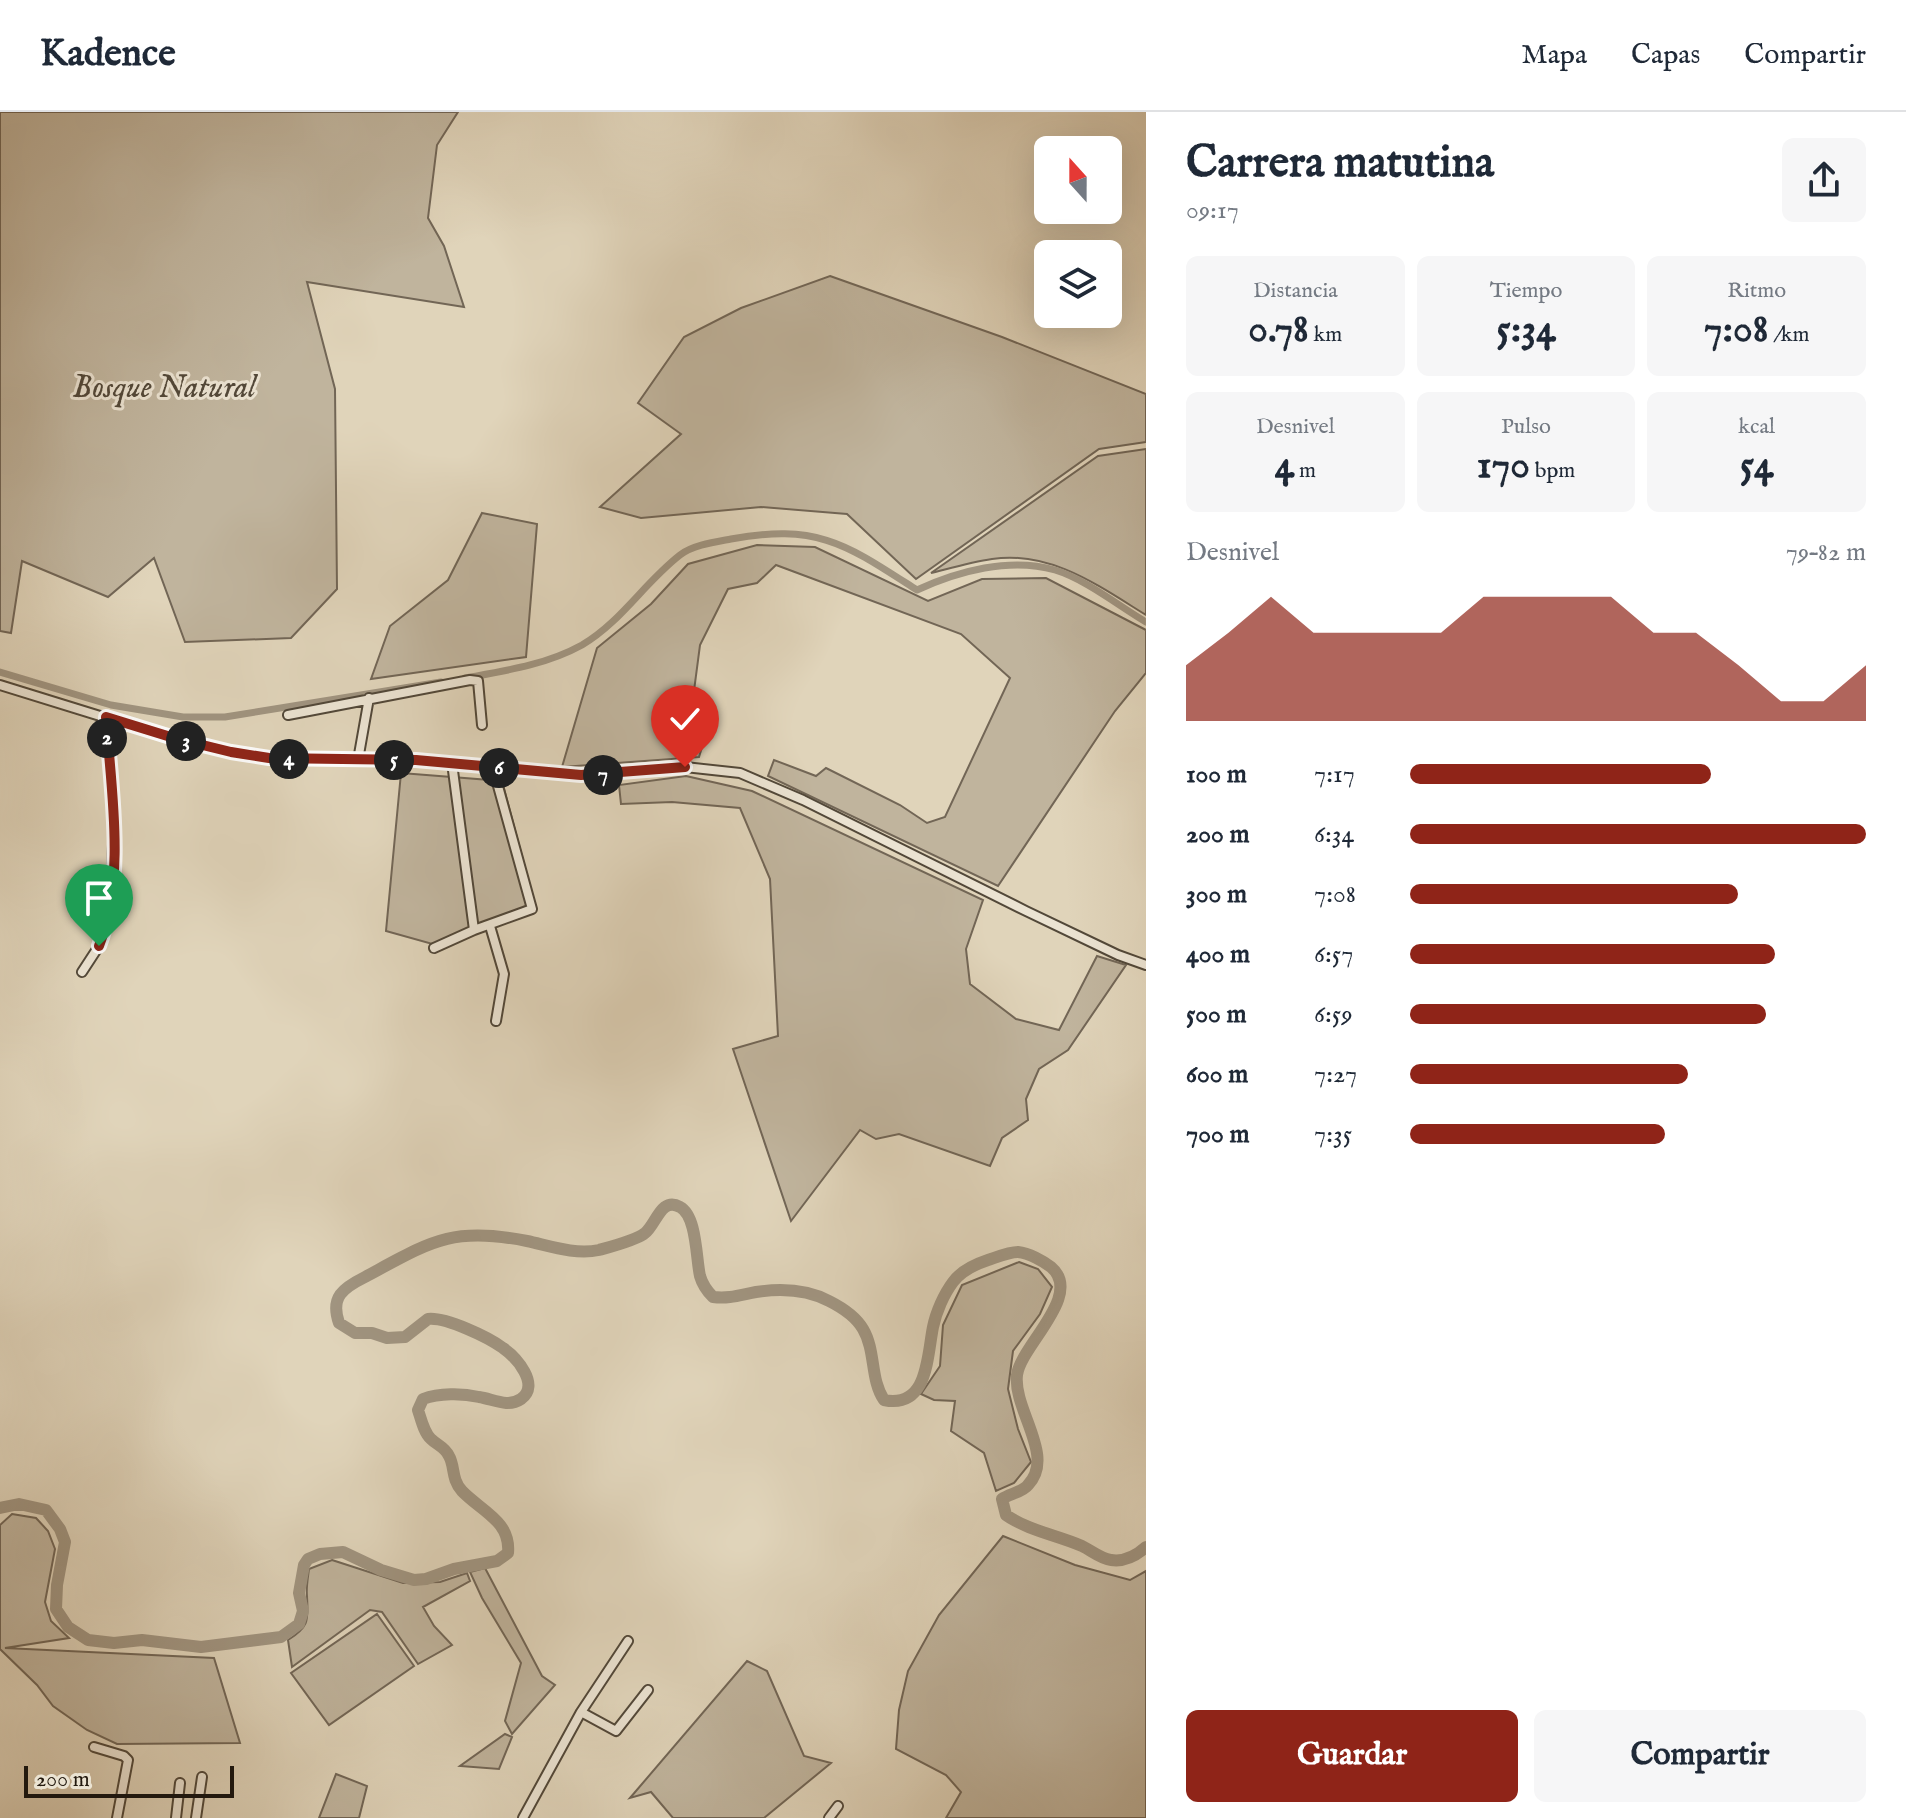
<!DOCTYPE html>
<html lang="es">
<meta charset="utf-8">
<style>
body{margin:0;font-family:"IM FELL English",serif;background:#f6f6f7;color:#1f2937;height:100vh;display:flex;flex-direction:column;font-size:30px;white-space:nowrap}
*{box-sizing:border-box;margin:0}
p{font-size:26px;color:#747a83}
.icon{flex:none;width:44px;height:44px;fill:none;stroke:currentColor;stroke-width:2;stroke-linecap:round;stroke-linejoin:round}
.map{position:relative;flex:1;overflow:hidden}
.drawer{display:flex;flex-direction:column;background:#fff;width:760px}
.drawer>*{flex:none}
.needle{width:52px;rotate:339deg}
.tools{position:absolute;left:1034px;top:24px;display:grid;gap:16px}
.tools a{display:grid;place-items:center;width:88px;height:88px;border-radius:12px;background:#fff;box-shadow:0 8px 32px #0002;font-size:40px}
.scale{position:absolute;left:24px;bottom:20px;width:210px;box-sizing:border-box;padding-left:8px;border:4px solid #23190e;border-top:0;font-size:22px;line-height:28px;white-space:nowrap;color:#23190e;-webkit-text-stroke:6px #ebe3d2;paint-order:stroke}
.pin{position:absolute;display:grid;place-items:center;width:68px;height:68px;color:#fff;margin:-82px -34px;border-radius:50% 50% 50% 0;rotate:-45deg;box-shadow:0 0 8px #0007}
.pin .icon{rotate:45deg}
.km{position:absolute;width:40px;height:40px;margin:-20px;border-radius:50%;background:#222;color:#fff;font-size:22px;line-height:40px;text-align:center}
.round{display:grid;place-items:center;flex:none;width:84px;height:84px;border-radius:12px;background:#f6f6f7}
.head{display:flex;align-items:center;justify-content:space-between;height:136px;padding:0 40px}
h1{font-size:44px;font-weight:700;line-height:60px}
.stats{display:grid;grid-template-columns:repeat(3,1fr);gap:12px;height:136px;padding:8px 40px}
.stats div{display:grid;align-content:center;border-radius:12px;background:#f6f6f7;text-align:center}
.stats b{font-size:40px;font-weight:700}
.stats small{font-size:22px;font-weight:400}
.stats p{font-size:22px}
.chart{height:224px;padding:16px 40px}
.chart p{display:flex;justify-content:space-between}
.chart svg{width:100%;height:144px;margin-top:8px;fill:#8f2418;opacity:.7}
.action{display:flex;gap:16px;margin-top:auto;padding:16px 40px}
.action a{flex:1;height:92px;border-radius:12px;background:#8f2418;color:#fff;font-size:32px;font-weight:700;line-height:92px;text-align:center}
.action a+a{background:#f6f6f7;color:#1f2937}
ul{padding:0 40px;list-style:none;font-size:26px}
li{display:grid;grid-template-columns:128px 96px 1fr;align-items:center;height:60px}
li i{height:20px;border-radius:10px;background:#8f2418}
header{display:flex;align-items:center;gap:48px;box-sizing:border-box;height:112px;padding:0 40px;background:#fff;border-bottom:2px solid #e0e1e3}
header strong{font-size:38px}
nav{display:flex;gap:44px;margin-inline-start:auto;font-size:28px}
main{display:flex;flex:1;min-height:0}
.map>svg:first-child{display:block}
</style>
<header>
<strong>Kadence</strong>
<nav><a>Mapa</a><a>Capas</a><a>Compartir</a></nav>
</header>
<main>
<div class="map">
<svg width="1146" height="1706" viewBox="0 0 1146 1706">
<rect width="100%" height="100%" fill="#e0d4ba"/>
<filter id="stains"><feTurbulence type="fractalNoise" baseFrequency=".0025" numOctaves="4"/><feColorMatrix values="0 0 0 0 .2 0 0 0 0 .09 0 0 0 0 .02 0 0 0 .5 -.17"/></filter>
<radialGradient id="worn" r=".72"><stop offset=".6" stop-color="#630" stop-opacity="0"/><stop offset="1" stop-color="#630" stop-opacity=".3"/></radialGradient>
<path fill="#c0b49d" stroke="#726656" stroke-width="2" d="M0,0H458L437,33L428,106L444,134L464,195L307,170L335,277L337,477L291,526L185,530L154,446L108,485L22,449L11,521L0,519Z
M830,164L1002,225L1146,282V330L1099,337L916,467L847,402L761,395L641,406L600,395L681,322L638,291L684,225L741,196Z
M1146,337V503C1099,474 1050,438 992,447C972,450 951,456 931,461L1098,344Z
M482,401L537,412L526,545L371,567L390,514L448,468Z
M757,433L815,435L928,489L982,467L1046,466L1146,518V561L1115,599L998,774L768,664L774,648L816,664L826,656L900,693L927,711L945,705L1010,566L961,522L776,453L757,471L728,477L700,533L690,609L706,622L699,645L562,655L597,536L651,492L688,452Z
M401,661L502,669L536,797L436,833L386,819Z
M686,664L752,679L983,788L966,837L970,872L1016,907L1059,918L1097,844L1126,853L1068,938L1039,957L1026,987L1028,1008L1002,1026L990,1054L899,1022L876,1027L860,1018L791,1109L733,937L778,924L770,767L740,696L672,690L621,692L619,673Z
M1019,1150L1038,1157L1052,1175L1040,1202L1013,1239L1008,1277L1018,1317L1031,1350L1014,1371L996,1379L984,1341L951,1319L955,1289L934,1288L921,1282L940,1254L943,1213L962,1173Z
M12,1402L36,1406L48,1419L55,1437L45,1490L51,1509L69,1526L5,1536L214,1546L240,1631L117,1632L87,1618L53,1594L37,1573L0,1537V1413Z
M1003,1424L1075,1453L1130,1468L1146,1459V1706H946L961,1680L946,1663L896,1637L899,1598L908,1559L939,1503Z
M332,1448L403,1471L440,1470L467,1461L470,1469L423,1495L434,1514L452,1533L418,1552L382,1500L370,1498L292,1555L288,1528C310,1514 308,1508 307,1484C306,1475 308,1465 309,1457Z
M485,1456L542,1564L555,1573L512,1622L505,1609L521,1551L482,1486L470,1460Z
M377,1502L414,1554L329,1613L291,1561Z
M747,1549L767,1559L804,1644L831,1651L764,1706H673L651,1680L630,1686Z
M505,1622L512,1625L499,1657L460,1654Z
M336,1662L367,1674L359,1706H319Z"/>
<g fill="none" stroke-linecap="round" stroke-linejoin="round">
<path stroke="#a09480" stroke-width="7" d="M0,560L111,593L183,605H225L441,570
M465,566C504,559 546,553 582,533C621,510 644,471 680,443C693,433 715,430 731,427C819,411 847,433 917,478C958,459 1010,445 1055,458C1085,467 1119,494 1146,510"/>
<path stroke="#a09480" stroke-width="12" d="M0,1396L19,1392L46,1398L60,1417L65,1430L57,1473L56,1497L68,1515L88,1528L114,1531L142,1528L201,1535L281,1525L299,1512L303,1499L299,1481L304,1453L308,1447L320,1442L343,1440L381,1458L414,1468L426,1467L454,1457L497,1449L508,1441C511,1409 481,1399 462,1379C451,1367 455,1354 449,1344C445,1335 437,1333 431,1327C424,1321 421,1307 418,1298L423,1287C439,1281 462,1281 479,1285C493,1287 508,1296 521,1287C541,1273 516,1245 503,1236C488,1225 446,1205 428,1207L405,1225L387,1226L372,1221H355L339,1211C330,1185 343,1176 365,1165C430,1130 451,1114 527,1129C550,1134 575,1143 599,1138C610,1135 637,1128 645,1121C656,1113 661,1084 680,1095C697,1104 696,1147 700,1164C702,1171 707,1179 713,1185C729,1187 740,1183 756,1180C782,1176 806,1177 829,1189C841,1195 856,1205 863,1217C876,1239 870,1267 884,1288C928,1297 927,1245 933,1215C936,1200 944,1182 953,1170C961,1159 976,1152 988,1148C997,1145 1009,1140 1018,1140C1029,1141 1043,1149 1051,1155C1084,1183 1021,1233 1017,1263C1013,1298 1056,1344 1028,1373C1023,1380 1009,1382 1002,1387L1006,1403C1029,1419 1057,1423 1082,1434C1092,1439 1101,1447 1111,1448C1124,1450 1136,1444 1146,1435"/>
<defs>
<path id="minor" d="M0,573L155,621L231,640L269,646L416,648L581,663L685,655L740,661L803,688L1026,799L1118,843L1146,853
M288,603L470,568L478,569L482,613
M358,648L369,586
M452,651L474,818
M490,814L504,862L496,909
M434,836L474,818L532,797L493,656
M82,860L99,834L108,810L111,778L114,710L106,605
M581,1600L616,1619L648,1578
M94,1635L124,1644L128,1648L117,1706
M176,1706L180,1671
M196,1706L202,1665
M523,1706L581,1600L628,1529
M829,1706L838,1694"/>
</defs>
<use href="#minor" stroke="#524839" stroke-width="12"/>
<use href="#minor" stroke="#ebe3d2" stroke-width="8"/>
</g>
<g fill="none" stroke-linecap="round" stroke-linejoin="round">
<defs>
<path id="route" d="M99,834C126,763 111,679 106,605L174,626L231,640L269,646L416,648L581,663L685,655"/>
</defs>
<use href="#route" stroke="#fff" stroke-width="16"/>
<use href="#route" stroke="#8f2418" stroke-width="10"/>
</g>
<g text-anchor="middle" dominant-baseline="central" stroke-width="6" stroke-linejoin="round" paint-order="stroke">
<g font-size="32" font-style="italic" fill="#524839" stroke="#ebe3d2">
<text x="164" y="276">Bosque Natural</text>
</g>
</g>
<rect width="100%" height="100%" filter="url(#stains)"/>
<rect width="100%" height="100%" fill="url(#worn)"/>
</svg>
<div class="tools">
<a><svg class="needle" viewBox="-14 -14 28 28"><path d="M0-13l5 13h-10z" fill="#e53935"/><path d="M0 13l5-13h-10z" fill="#747a83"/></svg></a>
<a><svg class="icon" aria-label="layers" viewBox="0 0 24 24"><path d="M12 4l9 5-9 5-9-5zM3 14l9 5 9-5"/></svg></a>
</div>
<div class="scale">200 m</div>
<div class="pin" style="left:99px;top:834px;background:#1e9e55"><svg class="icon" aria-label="arrive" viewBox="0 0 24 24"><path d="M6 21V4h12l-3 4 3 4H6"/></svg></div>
<div class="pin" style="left:685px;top:655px;background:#d93025"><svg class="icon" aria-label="check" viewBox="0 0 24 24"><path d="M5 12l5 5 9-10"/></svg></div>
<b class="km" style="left:107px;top:626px">2</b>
<b class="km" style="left:186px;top:629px">3</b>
<b class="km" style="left:289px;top:647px">4</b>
<b class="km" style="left:394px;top:648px">5</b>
<b class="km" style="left:499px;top:656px">6</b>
<b class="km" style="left:603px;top:663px">7</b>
</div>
<section class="drawer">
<div class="head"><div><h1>Carrera matutina</h1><p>09:17</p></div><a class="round"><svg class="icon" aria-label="share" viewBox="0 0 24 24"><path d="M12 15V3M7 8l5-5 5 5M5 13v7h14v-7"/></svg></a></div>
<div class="stats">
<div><p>Distancia</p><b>0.78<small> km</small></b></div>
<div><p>Tiempo</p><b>5:34</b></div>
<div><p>Ritmo</p><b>7:08<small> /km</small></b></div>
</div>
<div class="stats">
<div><p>Desnivel</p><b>4<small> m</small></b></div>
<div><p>Pulso</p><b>170<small> bpm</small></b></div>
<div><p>kcal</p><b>54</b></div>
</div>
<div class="chart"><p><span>Desnivel</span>79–82 m</p>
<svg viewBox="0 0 160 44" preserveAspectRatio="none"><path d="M0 44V27L10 17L20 6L30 17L40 17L50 17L60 17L70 6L80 6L90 6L100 6L110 17L120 17L130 27L140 38L150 38L160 27V44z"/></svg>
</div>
<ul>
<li><b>100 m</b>7:17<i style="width:66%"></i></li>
<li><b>200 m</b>6:34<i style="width:100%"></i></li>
<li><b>300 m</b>7:08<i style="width:72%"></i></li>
<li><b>400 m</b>6:57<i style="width:80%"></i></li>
<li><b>500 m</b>6:59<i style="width:78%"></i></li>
<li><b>600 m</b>7:27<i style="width:61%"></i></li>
<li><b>700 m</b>7:35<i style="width:56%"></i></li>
</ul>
<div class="action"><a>Guardar</a><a>Compartir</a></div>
</section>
</main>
